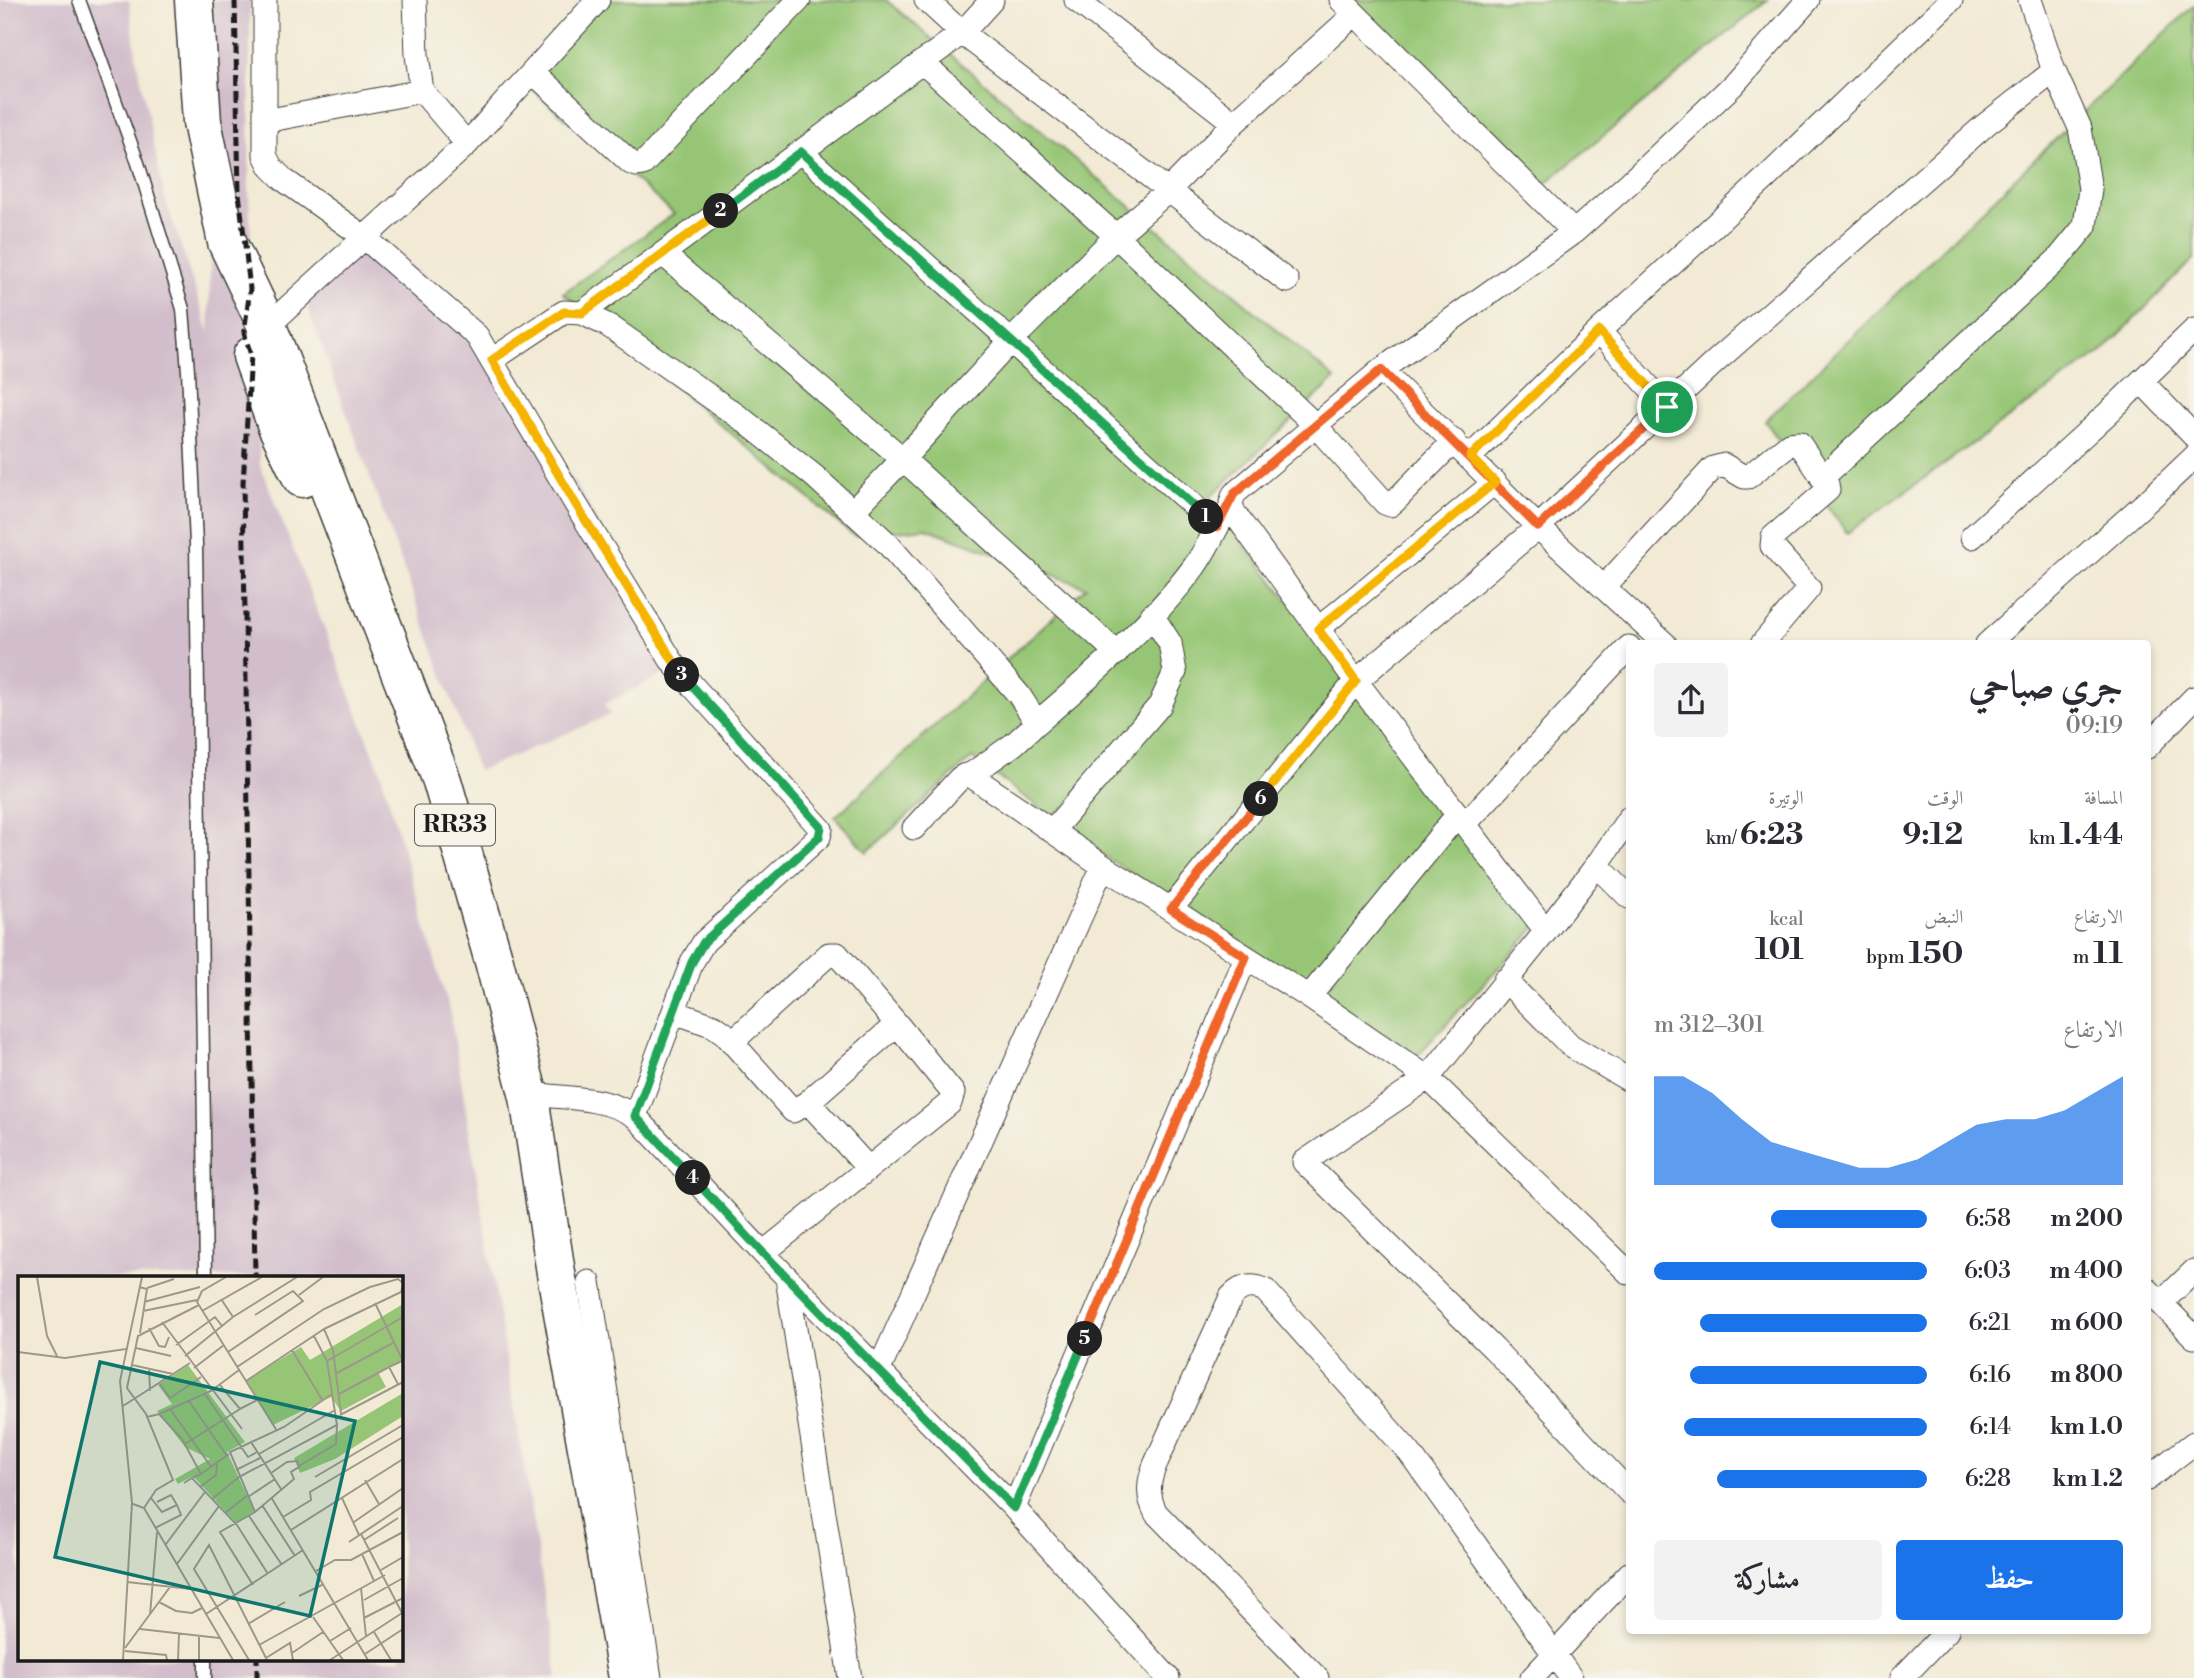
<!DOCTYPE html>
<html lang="ar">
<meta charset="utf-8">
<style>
body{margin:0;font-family:"Libre Bodoni",Amiri,serif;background:#f2f2f3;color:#2b2b33;direction:rtl;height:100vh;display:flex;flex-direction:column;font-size:26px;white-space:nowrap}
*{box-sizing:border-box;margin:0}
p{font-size:23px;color:#7c7c81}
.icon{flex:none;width:38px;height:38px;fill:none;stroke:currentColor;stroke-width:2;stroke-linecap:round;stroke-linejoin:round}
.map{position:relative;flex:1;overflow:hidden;direction:ltr}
.sheet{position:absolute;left:1626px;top:640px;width:525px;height:994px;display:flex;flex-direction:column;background:#fff;border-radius:7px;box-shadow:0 4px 10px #0003;direction:rtl}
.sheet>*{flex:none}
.pin{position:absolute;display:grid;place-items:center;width:60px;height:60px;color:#fff;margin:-30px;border:4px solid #fff;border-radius:50%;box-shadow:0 2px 7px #0007}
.km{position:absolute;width:35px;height:35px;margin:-18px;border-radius:50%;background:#222;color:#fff;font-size:19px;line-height:35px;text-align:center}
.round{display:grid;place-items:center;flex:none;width:74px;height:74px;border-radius:7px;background:#f2f2f3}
.headline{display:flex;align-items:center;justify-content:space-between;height:119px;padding:0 28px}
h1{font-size:38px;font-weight:700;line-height:52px}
.figures{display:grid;grid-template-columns:repeat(3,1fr);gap:10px;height:119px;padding:7px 28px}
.figures div{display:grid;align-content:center}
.figures b{font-size:30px;font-weight:700}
.figures small{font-size:19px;font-weight:400}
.figures p{font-size:19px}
.chart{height:196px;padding:14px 28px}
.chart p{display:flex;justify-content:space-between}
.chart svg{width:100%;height:126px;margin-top:7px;fill:#1a73e8;opacity:.7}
.cta{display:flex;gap:14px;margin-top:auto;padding:14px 28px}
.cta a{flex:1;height:80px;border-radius:7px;background:#1a73e8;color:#fff;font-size:28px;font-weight:700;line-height:80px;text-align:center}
.cta a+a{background:#f2f2f3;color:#2b2b33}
ul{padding:0 28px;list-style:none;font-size:23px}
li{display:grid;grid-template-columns:112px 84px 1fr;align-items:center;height:52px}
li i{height:18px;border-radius:9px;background:#1a73e8}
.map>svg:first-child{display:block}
</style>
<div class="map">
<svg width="2194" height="1678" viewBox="0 0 2194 1678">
<rect width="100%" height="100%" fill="#f7f3e8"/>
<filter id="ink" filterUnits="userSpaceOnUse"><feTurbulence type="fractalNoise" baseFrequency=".0143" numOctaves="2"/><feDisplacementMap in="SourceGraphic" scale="14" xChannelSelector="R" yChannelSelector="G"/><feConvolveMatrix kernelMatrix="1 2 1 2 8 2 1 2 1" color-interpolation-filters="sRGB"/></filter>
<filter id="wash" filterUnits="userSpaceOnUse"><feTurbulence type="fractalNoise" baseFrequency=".00686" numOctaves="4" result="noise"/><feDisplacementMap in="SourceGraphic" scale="28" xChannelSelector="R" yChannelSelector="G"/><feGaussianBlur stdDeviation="1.57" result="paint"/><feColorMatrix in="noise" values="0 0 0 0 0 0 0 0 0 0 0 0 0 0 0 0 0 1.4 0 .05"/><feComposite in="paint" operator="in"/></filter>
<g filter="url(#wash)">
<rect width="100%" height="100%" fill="#f2ead5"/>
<path fill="#d1bdcb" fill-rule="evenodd" d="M0,0H129L136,55L164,195L209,332L213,119L203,0H250L249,192L260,465L380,770L450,1012L558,1678H0ZM19,1277H401V1659H19Z
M372,235L490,331L497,353L683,664L605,704L610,715L478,771L306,303Z"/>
<path fill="#96c675" stroke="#597148" stroke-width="2" d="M597,0H886L1335,379L1209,498L1539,924L1415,1058L1109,859L972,758L867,852L835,817L1086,587L926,528L854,536L563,293L674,214L521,79Z
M1347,0H1768L1533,194Z
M2194,5V258L2103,351L1847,533L1765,421Z"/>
</g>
<g filter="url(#ink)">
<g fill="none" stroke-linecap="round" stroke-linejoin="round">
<defs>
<path id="service" d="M79,0L138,163L183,309L188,371L196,544L206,1277
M205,1678V1659"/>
<path id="minor" d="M265,0V155L271,167L284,180L364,237L477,336L575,503L671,660L682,674L821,829L819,837L704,942L692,962L635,1116
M415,0L417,55L422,91L467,144
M926,0L962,33L1287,281
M1076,0L1234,123L1355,14
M1341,0L1574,232
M922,62L1116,236L1314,424L1385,503L1390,505L1395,501L1454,441
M534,73L631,163L637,165L643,164L799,0
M265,121L422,91
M801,152L1217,527
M663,254L903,459L1117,653
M582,313L962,33L992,0
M1599,331L1667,407
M259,334L467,144L598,0
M492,360L564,312L582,313L609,326L742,419L814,476L887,543L1019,695L1037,723L1014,744L970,775
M1381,370L1538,527L1665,644
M2141,381L2194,436
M1470,457L1599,331L1767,177L1951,0
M1822,478L2058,259L2085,226L2090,189L2080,128L2054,71
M852,512L903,459L1010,342L1116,236L1169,190L1234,123
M1972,537L2107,414L2194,330
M1604,587L1713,468L1724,465L1744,477H1748L1789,444L1799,443L1827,484L1828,490L1773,537L1772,546L1809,588L1762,644
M1318,629L1495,482
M1987,644L2153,496L2194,457
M1037,723C1092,675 1150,626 1194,567C1205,552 1214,533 1223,516
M2147,747L2194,698
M1629,818L1597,865L1546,931L1428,1078L1304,1162L1494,1349L1629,1492
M1465,824L1629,647
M914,828L960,778L965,775H970L1103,866L1309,997L1428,1078L1629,1273
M1052,831L1160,705L1175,672L1170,643L1152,615
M1597,865L1629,897
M1171,909L1356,681L1538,527L1715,362L1985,125L2054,71L2030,0
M1546,931L1356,681L1234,513L1231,503L1234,494L1381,370L1574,232L1628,184L1733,85L1808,0
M1505,980L1571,1046L1629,1080
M1309,997L1458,814
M674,1012L714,1026L724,1033L793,1111L808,1102L897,1024L837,954H829L733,1041
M529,1097L538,1095C572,1098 606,1098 635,1116L763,1253L1014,1508L1168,1678
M808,1102L868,1168
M763,1253L950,1103L953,1093L897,1024
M787,1278L850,1678
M589,1282L650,1678
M2147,1289L2194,1337
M2161,1303L2194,1271
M879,1370L1103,866
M2147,1479L2194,1443
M1014,1508L1246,957
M1317,1678L1156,1513C1147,1496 1148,1482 1155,1465L1231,1297C1241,1286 1251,1284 1265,1290L1409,1452L1571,1678
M1532,1678L1629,1574
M1902,1678L1947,1631"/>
<path id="trunk" d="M194,0L202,122L227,242L267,326L442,781L494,961L529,1097L556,1273L628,1678
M252,356L277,426L302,478"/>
</defs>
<use href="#service" stroke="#3c3b38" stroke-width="15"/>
<use href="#minor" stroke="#3c3b38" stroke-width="25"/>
<use href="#trunk" stroke="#3c3b38" stroke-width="41"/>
<use href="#service" stroke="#fff" stroke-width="12"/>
<use href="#minor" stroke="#fff" stroke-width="23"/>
<use href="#trunk" stroke="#fff" stroke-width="38"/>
<path stroke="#1c1c1c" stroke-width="5" stroke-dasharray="10 5" stroke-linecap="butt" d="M235,0L239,193L250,289L244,333L251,355L243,483L255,1277
M257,1678V1659"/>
</g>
</g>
<g fill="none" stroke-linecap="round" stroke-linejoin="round" filter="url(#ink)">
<defs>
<path id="split-1" d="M1206,517L1217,527L1234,494L1381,370L1538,527L1667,407"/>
<path id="split-2" d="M721,211L801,152L1206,517"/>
<path id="split-3" d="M682,675L575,503L492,360L564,312L582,313L721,211"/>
<path id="split-4" d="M682,675L821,827L819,837L704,942L692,962L635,1116L693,1178"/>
<path id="split-5" d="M693,1178L763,1253L1014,1508L1085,1339"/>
<path id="split-6" d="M1085,1339L1246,957L1171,909L1261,799"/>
<path id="split-7" d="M1261,799L1356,681L1318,629L1495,482L1470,457L1599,331L1667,407"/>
</defs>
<use href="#split-1" stroke="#fff" stroke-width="14"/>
<use href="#split-2" stroke="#fff" stroke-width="14"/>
<use href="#split-3" stroke="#fff" stroke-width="14"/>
<use href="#split-4" stroke="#fff" stroke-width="14"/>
<use href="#split-5" stroke="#fff" stroke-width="14"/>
<use href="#split-6" stroke="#fff" stroke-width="14"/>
<use href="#split-7" stroke="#fff" stroke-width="14"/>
<use href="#split-1" stroke="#f0652b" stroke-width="9"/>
<use href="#split-2" stroke="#22a559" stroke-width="9"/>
<use href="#split-3" stroke="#f5b400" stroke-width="9"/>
<use href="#split-4" stroke="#22a559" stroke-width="9"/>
<use href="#split-5" stroke="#22a559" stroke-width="9"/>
<use href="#split-6" stroke="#f0652b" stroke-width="9"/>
<use href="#split-7" stroke="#f5b400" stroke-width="9"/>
</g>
<g text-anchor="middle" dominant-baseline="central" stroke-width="7" stroke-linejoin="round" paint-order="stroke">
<rect fill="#f7f3e8" stroke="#5e5c59" stroke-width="2" x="415" y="804.5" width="80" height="41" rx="5"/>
<g font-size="24" font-weight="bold" fill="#1c1c1c">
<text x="455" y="825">RR33</text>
</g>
</g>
<g transform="translate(18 1276)">
<rect width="385" height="385" fill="#f2ead5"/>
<path d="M385,28V84L360,96L368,111L323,135L313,121L255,149L228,104L283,71L292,84ZM170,89L227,166L209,176L236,235L218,247L175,200L160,208L157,203L192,183L167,171L139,135L154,128L140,109ZM385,117V140L317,183L282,197L276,182Z" fill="#96c675"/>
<path fill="none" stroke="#9c988b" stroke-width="2" d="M19,1L29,60L39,80M208,1L184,15L179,26L259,155M121,11L129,13L122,57M129,12L156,3M281,19L305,1M203,23L215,41M126,26L182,11M357,27L385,85M125,35L179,24M184,35L244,1M144,46L224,153M131,52L141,70L147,71L151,61M306,53L383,16L385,9M158,69L197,41L204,50M118,72L153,80M274,74L305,125M0,76L47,82L108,73M210,76L285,25L275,15L237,39M167,80L215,41L279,1M309,85L385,41M114,89L155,98M219,91L306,33L352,11L380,3L385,7M176,92L206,69M131,93L132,115M317,98L375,67M228,105L306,53L315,74L323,138M142,108L152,122L183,101M380,108L371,91L384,85M202,109L222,133L239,124M187,118L230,181L239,176M321,118L371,91M171,125L209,180M105,130L172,87M152,133L194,192M141,138L193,115L221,94M322,139L385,106M129,141L141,138L164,163L183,198L174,202M233,166L263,213M167,168L222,133M241,178L317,134M281,190L318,168L319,149M218,194L242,182M183,198L211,178M297,201L385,149M347,204L361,228M166,207L174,202L219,249L250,298M182,211L198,199L199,188M230,221L257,203M253,221L350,384M133,222L144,236L159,229L153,219L139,226M324,222L341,259M194,223L221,201L319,149L309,85L296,60M115,228L126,232L215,384M244,229L277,280M126,232L138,214L155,204L128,138L109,112L120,60L181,29M237,236L212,176L266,151L314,118M207,237L230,219M231,240L264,289M265,241L293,224L292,216L385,161M336,246L385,212M137,252L163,239L159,229M273,254L385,183M346,264L380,242M331,266L385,230M148,268L187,216M344,278L356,305M159,288L201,230M363,294L385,281M298,295L317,284H333L385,256M109,306L173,313M235,309L202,256L237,236L276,203L273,196L281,191L279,185L269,186L253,197M343,312L348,360M281,320L306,308M346,324L385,302M141,326L158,335L174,337L184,332M188,338L285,274M132,339L139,256M295,341L325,384M346,342L385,322M230,348L267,326M122,353L201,362M356,356L373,384M312,365L333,352M241,369L367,299M107,372L152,311M107,375L148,379L149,384M274,377L305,356M347,378L385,353M248,382L272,367L275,384M105,384L114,227L102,105L124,1M160,384L161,358M181,384V360M231,384L176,293L191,269L249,384M312,384L384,337L343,258"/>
<path fill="#0f766e" fill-opacity="0.15" stroke="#0f766e" stroke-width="3.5" d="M82,86L337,145L292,340L37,281Z"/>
<rect width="385" height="385" fill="none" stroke="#1c1c1c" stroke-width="3.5"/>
</g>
</svg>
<div class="pin" style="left:1667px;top:407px;background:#1e9e55"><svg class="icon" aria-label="arrive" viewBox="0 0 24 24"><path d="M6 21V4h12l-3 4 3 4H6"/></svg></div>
<b class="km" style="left:1206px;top:517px">1</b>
<b class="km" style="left:721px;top:211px">2</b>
<b class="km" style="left:682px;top:675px">3</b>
<b class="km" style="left:693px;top:1178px">4</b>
<b class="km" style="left:1085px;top:1339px">5</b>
<b class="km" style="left:1261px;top:799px">6</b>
<section class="sheet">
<div class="headline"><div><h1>جري صباحي</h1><p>09:19</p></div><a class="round"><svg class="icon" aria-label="share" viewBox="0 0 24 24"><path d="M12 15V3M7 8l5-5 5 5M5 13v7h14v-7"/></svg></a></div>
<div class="figures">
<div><p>المسافة</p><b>1.44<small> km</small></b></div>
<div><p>الوقت</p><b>9:12</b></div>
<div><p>الوتيرة</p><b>6:23<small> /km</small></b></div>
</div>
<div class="figures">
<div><p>الارتفاع</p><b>11<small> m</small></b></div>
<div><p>النبض</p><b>150<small> bpm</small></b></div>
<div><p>kcal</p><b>101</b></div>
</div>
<div class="chart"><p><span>الارتفاع</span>301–312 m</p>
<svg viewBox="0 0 160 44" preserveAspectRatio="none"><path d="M0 44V6L10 6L20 12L30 21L40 29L50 32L60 35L70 38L80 38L90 35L100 29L110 23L120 21L130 21L140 18L150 12L160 6V44z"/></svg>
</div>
<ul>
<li><b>200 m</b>6:58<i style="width:57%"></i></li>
<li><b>400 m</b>6:03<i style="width:100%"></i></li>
<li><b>600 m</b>6:21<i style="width:83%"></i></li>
<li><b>800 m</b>6:16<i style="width:87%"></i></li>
<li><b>1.0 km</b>6:14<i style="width:89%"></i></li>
<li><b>1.2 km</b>6:28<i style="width:77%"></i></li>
</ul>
<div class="cta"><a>حفظ</a><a>مشاركة</a></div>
</section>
</div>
